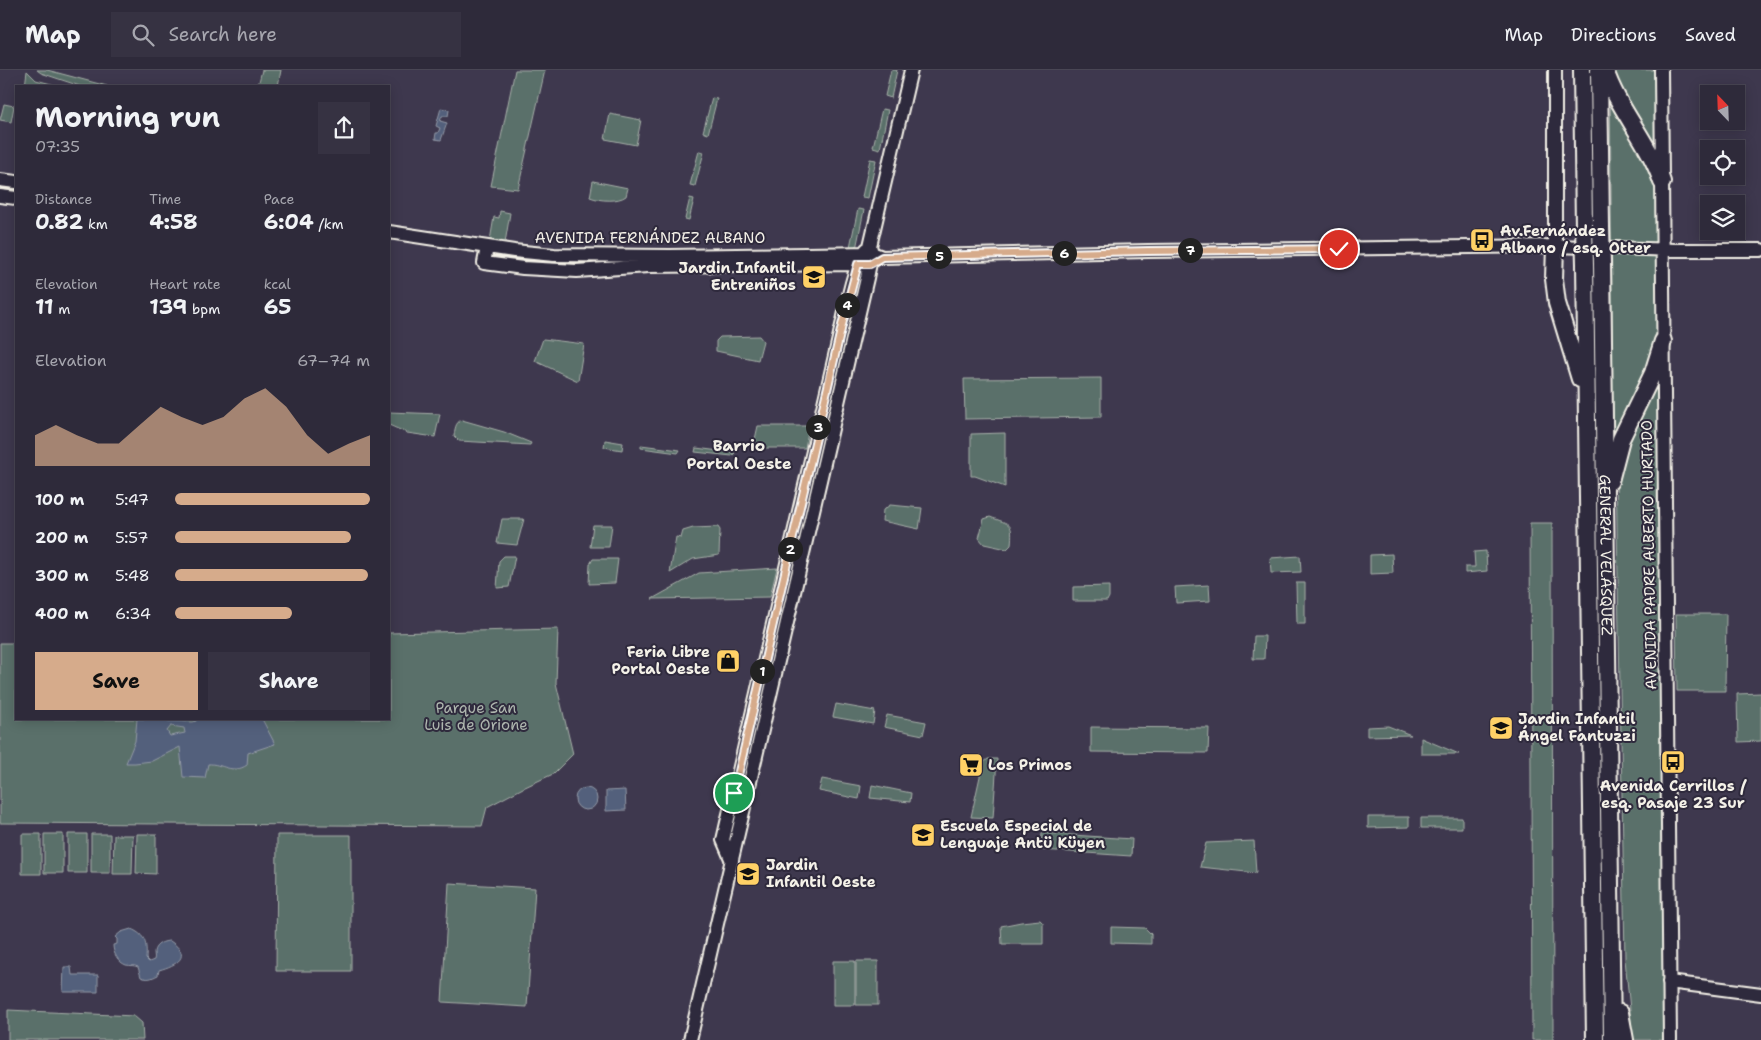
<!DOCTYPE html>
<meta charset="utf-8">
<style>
body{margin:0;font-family:"Shantell Sans",sans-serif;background:#363242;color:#f1f3f6;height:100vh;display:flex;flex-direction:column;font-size:19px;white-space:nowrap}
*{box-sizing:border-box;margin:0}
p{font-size:16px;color:#a7a7af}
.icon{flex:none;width:28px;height:28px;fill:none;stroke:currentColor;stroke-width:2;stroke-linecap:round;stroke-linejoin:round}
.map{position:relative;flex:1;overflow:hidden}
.side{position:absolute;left:15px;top:15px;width:375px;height:635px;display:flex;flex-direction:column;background:#2e2a3a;border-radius:0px;box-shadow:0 2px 12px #0003,0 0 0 1px #494654}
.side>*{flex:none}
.needle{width:32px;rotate:337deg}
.fabs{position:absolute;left:1700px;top:15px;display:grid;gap:10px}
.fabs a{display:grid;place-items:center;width:45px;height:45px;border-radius:0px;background:#2e2a3a;box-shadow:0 2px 12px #0003,0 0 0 1px #494654;font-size:25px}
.pin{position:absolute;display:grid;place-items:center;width:42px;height:42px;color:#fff;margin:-21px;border:2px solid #fff;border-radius:50%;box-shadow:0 1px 5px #0007}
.km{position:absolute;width:25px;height:25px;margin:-12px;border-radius:50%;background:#222;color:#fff;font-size:14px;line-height:25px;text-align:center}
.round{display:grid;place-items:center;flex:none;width:52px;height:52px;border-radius:0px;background:#363242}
.head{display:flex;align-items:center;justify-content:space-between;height:85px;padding:0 20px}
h1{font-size:28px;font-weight:700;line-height:38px}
.stats{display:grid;grid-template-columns:repeat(3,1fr);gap:8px;height:85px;padding:5px 20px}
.stats div{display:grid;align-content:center}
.stats b{font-size:21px;font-weight:700}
.stats small{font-size:14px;font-weight:400}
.stats p{font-size:14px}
.chart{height:140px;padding:10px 20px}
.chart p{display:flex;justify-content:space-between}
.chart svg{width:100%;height:90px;margin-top:5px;fill:#d6ab8b;opacity:.7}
.cta{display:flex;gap:10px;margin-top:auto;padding:10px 20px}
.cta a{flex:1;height:58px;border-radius:0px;background:#d6ab8b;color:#111;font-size:20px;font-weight:700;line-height:58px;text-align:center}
.cta a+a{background:#363242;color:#f1f3f6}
ul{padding:0 20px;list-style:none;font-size:16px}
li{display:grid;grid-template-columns:80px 60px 1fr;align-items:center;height:38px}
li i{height:12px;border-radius:6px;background:#d6ab8b}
header{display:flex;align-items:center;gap:30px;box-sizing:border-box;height:70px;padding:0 25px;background:#2e2a3a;border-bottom:1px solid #494654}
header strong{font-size:24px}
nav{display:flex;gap:28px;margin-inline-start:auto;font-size:18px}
.search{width:350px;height:45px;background:#363242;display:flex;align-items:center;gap:12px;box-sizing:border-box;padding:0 18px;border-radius:0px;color:#a7a7af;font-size:19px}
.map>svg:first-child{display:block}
</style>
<header>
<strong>Map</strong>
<div class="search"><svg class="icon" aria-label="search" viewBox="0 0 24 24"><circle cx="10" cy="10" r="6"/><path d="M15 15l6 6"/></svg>Search here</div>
<nav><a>Map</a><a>Directions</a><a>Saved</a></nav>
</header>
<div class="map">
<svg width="1761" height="970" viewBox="0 0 1761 970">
<rect width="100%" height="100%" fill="#3e384e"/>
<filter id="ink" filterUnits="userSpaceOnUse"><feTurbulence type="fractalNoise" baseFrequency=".02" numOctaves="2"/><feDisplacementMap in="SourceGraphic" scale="10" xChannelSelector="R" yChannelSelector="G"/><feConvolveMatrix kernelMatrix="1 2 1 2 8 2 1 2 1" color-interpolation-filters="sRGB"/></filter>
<g filter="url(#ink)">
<path fill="#5a706a" stroke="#a7b0a9" d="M37,0H47L107,16H80L41,3Z
M262,0H281L278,16H258Z
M515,0H545L518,119L491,116Z
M891,0H897L891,28L885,26Z
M1610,0H1656L1660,296L1657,432L1661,508L1663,970H1633L1625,889L1616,397L1613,355Z
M27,1L36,10L59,16L35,15L34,16H25Z
M712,28L717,29L708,64L703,62Z
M4,34L14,36L11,52L0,50Z
M882,39L888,40L880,79L873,77Z
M610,44L641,50L636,75L605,69Z
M699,81L704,82L695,116L690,115Z
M870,89L876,90L868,128L862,127Z
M593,111L628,118L626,126C618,132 600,131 590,127Z
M690,128L694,129L689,150L685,149Z
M858,139L864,140L856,179L850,177Z
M500,141L510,143L505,173L490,171L494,147L499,148Z
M759,266L763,271L758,290L716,281V271L720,267Z
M543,269L584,274L578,311L535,291Z
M1101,308V347L965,349L964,309Z
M389,342L440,344L435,367L407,363L389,355Z
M462,350L504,362L531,373L530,375L459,371L454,366C455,360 455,352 462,350Z
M758,356H809L805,378H753Z
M1005,363V417L975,406H971V364Z
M605,370L623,373L622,380L604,377Z
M641,375L680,380L678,383L641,378Z
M696,378L735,383L732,386L695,382Z
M890,435L922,438L919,459L882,451L883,440Z
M990,447C1011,455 1013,452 1011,475L1007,479L984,474L979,468L984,449Z
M502,449H524L517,475L497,473Z
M1530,453H1552L1553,970H1532Z
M593,455H612L609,477H590Z
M718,457L720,460L719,485L693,489L670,503L676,467L681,468L683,461L693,458Z
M1486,481L1487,501L1465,503V497H1475L1474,482Z
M1392,484L1393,503L1370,504V485Z
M504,486H515L509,517L497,518L499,491Z
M1300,486L1301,502L1271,503L1270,488Z
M593,489H618L615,513L589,514L590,494Z
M777,498L770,527L652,529L699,503Z
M1296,513H1305V554H1297Z
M1209,515L1210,531L1176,533L1175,517Z
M1109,516V527L1107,531H1073V517Z
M1676,544H1726L1725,621H1677Z
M558,559L556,613L573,684L553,704L523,718L487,737L482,756L0,753V573H16V649H389V563Z
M1254,566H1265L1264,589H1253Z
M1761,623V671L1738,672L1737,624Z
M836,634L875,641L873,654L833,647Z
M887,645L926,652L923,665L884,657Z
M1388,656L1411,665L1367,666V657Z
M1091,657L1209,658L1208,683L1091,682Z
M1421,668L1459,684H1421Z
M988,689H997L993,748L971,747L983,693Z
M822,709L861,716L859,729L819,721Z
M872,715L911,723L910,732L870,728Z
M1368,747H1409V757L1368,758Z
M1421,748H1462V758H1421Z
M1042,763L1132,769L1131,786L1041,780Z
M22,764H41V804H22Z
M44,764H63V803H44Z
M68,764H87V803H68Z
M91,764H110V803H91Z
M137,764H156V804L136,803Z
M114,765H133L132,804H113Z
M277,765H351V901H276Z
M1254,771L1256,803L1200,797L1206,773Z
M449,813L535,818L527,937L442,932Z
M1040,850L1043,853V874H1002L1001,856L1021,852Z
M1111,857L1145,858L1151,864V874L1111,873Z
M833,891H855V935H833Z
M856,891H878V935H856Z
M8,940L134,946L142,953L143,970H8Z"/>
<path fill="#53607b" stroke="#939aa7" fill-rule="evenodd" d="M441,38L449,40L448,46H442L440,51L447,53L441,70L435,69L436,63H438L440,58L436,56Z
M137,649H167L168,651L193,652L196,651L198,649H262L275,674L248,683L247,695C233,705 221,693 208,694L205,708L183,707L180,677L152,691L135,693H126L135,671ZM171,656L184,658L185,663L170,666L167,661Z
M575 729a11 11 0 1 1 22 0a11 11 0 1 1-22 0Z
M625,720L626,740L606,741V721Z
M131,859C146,865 147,874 146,889L149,892L154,890C155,887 154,885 154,882C155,874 164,871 170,871C193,886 177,895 159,900L158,905C152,908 148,910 141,907L138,897C134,895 131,896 126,895C118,892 113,883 113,875L117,874V869L115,867L121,862Z
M64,897H71L72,905H98V922H63Z"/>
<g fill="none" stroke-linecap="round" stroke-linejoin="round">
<defs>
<path id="secondary" d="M1555,0V176
M1661,0L1670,970
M0,110L16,112
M0,126L16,128
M389,162L514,181L554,185L670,186L872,183L882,187L1148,181L1555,176L1676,180H1761
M487,177L484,193L523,198L577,201L648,196L864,194
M732,791L723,770L843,251C847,234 855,190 867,179
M1669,912L1761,924
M690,970L867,208L872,183L870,176L911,0"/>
<g id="highway">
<path d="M1582,0L1584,157"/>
<path d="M1599,0L1601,157"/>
<path d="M1605,0C1618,40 1649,71 1662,112"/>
<path d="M1555,176L1554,209L1557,233L1580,309"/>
<path d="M1585,194L1595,970"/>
<path id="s1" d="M1602,194L1612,970"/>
<path d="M1610,411L1621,369L1653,303L1663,271"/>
<path d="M1620,943L1625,970"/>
</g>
</defs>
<use href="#secondary" stroke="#f4f1e8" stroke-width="16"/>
<use href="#highway" stroke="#f4f1e8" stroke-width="20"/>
<use href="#secondary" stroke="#2f2a3d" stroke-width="12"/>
<use href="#highway" stroke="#2f2a3d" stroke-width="16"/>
<defs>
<path id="highway-bridge" d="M1584,157L1585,194
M1601,157L1602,194"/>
</defs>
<use href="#highway-bridge" stroke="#f4f1e8" stroke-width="20" stroke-linecap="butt"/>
<use href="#highway-bridge" stroke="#2f2a3d" stroke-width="16"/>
</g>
</g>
<g fill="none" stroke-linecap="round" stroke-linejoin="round" filter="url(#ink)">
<defs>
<path id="route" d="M734,723L843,251L858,194H870L882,187L1148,181L1339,179"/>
</defs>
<use href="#route" stroke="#fff" stroke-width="10"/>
<use href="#route" stroke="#d6ab8b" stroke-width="6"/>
</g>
<defs>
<symbol id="bus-square" viewBox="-11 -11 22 22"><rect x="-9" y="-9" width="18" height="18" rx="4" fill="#ffd166" stroke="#2f2a3d"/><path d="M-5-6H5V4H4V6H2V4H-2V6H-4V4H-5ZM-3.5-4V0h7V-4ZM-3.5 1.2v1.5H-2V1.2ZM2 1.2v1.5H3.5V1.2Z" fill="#111"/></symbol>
<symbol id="school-square" viewBox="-11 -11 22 22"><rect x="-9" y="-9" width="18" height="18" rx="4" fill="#ffd166" stroke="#2f2a3d"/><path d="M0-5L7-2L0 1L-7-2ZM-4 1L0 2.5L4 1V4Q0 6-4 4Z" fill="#111"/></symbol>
<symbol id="shop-square" viewBox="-11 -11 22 22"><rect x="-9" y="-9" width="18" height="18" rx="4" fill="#ffd166" stroke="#2f2a3d"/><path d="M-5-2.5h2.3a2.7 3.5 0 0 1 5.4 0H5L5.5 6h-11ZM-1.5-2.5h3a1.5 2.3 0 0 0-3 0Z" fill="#111"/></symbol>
<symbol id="supermarket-square" viewBox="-11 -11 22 22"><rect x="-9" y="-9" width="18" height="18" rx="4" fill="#ffd166" stroke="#2f2a3d"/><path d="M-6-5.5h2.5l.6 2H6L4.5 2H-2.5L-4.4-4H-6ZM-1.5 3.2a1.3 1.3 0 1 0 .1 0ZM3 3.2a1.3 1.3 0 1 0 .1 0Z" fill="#111"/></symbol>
</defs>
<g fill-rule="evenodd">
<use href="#bus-square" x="1468" y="156" width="28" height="28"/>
<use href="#school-square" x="800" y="193" width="28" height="28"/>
<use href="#shop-square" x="714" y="577" width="28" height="28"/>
<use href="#school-square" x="1487" y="644" width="28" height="28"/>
<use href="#bus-square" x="1659" y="678" width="28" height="28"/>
<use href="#supermarket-square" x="957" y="681" width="28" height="28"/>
<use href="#school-square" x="909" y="751" width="28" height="28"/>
<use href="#school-square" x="734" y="790" width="28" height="28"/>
</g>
<g text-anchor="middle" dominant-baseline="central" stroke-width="4" stroke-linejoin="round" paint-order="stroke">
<g font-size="15" font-weight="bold" fill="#f4f1e8" stroke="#2f2a3d" text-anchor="start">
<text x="1500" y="161">Av.Fernández<tspan x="1500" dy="17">Albano / esq. Otter</tspan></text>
<text x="796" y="198" text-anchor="end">Jardin Infantil<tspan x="796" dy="17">Entreniños</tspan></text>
<text x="710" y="582" text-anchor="end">Feria Libre<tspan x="710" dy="17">Portal Oeste</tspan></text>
<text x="1518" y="649">Jardin Infantil<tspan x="1518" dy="17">Ángel Fantuzzi</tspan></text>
<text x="988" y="695">Los Primos</text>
<text x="1673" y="716" text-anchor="middle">Avenida Cerrillos /<tspan x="1673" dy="17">esq. Pasaje 23 Sur</tspan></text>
<text x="940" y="756">Escuela Especial de<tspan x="940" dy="17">Lenguaje Antü Küyen</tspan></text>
<text x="766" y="795">Jardin<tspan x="766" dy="17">Infantil Oeste</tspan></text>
</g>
<g font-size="15" fill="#f4f1e8" stroke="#2f2a3d">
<text x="650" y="168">AVENIDA FERNÁNDEZ ALBANO</text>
<text stroke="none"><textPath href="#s1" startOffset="291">GENERAL VELÁSQUEZ</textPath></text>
<text transform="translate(1649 485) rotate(-91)">AVENIDA PADRE ALBERTO HURTADO</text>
</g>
<g font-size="15" fill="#afb7af" stroke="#2f2a3d">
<text x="476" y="638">Parque San<tspan x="476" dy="17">Luis de Orione</tspan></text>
</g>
<g font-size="16" font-weight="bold" fill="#f4f1e8" stroke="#2f2a3d">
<text x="739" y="375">Barrio<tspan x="739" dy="18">Portal Oeste</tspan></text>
</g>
</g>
</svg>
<div class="fabs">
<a><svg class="needle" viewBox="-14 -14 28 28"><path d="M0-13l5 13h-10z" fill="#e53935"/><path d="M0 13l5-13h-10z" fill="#a7a7af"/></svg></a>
<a><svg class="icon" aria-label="locate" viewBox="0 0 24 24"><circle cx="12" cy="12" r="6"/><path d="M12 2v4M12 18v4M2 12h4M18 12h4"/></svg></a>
<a><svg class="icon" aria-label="layers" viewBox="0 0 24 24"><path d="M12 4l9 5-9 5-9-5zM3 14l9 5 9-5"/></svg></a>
</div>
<div class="pin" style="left:734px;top:723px;background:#1e9e55"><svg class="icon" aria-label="arrive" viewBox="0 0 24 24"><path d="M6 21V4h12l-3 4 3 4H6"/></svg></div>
<div class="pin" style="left:1339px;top:179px;background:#d93025"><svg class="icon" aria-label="check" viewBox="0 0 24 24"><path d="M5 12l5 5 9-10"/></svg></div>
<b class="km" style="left:762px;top:601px">1</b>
<b class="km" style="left:790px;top:479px">2</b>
<b class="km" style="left:818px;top:357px">3</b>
<b class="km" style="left:847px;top:235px">4</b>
<b class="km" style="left:939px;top:186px">5</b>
<b class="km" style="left:1064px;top:183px">6</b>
<b class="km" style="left:1190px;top:180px">7</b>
<section class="side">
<div class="head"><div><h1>Morning run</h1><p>07:35</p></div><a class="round"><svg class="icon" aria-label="share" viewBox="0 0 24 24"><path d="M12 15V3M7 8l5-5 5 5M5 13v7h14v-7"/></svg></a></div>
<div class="stats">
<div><p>Distance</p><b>0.82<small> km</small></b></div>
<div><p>Time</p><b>4:58</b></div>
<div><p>Pace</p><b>6:04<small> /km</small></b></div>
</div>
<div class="stats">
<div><p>Elevation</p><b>11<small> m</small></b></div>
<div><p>Heart rate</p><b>139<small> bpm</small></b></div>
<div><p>kcal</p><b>65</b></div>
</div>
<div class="chart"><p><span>Elevation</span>67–74 m</p>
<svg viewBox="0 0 160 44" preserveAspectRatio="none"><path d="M0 44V29L10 24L20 29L30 33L40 33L50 24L60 15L70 20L80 24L90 20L100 11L110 6L120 15L130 29L140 38L150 33L160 29V44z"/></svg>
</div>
<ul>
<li><b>100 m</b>5:47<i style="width:100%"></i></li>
<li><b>200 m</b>5:57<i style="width:90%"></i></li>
<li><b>300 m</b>5:48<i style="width:99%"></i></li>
<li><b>400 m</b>6:34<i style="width:60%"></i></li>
</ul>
<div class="cta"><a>Save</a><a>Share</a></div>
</section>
</div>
